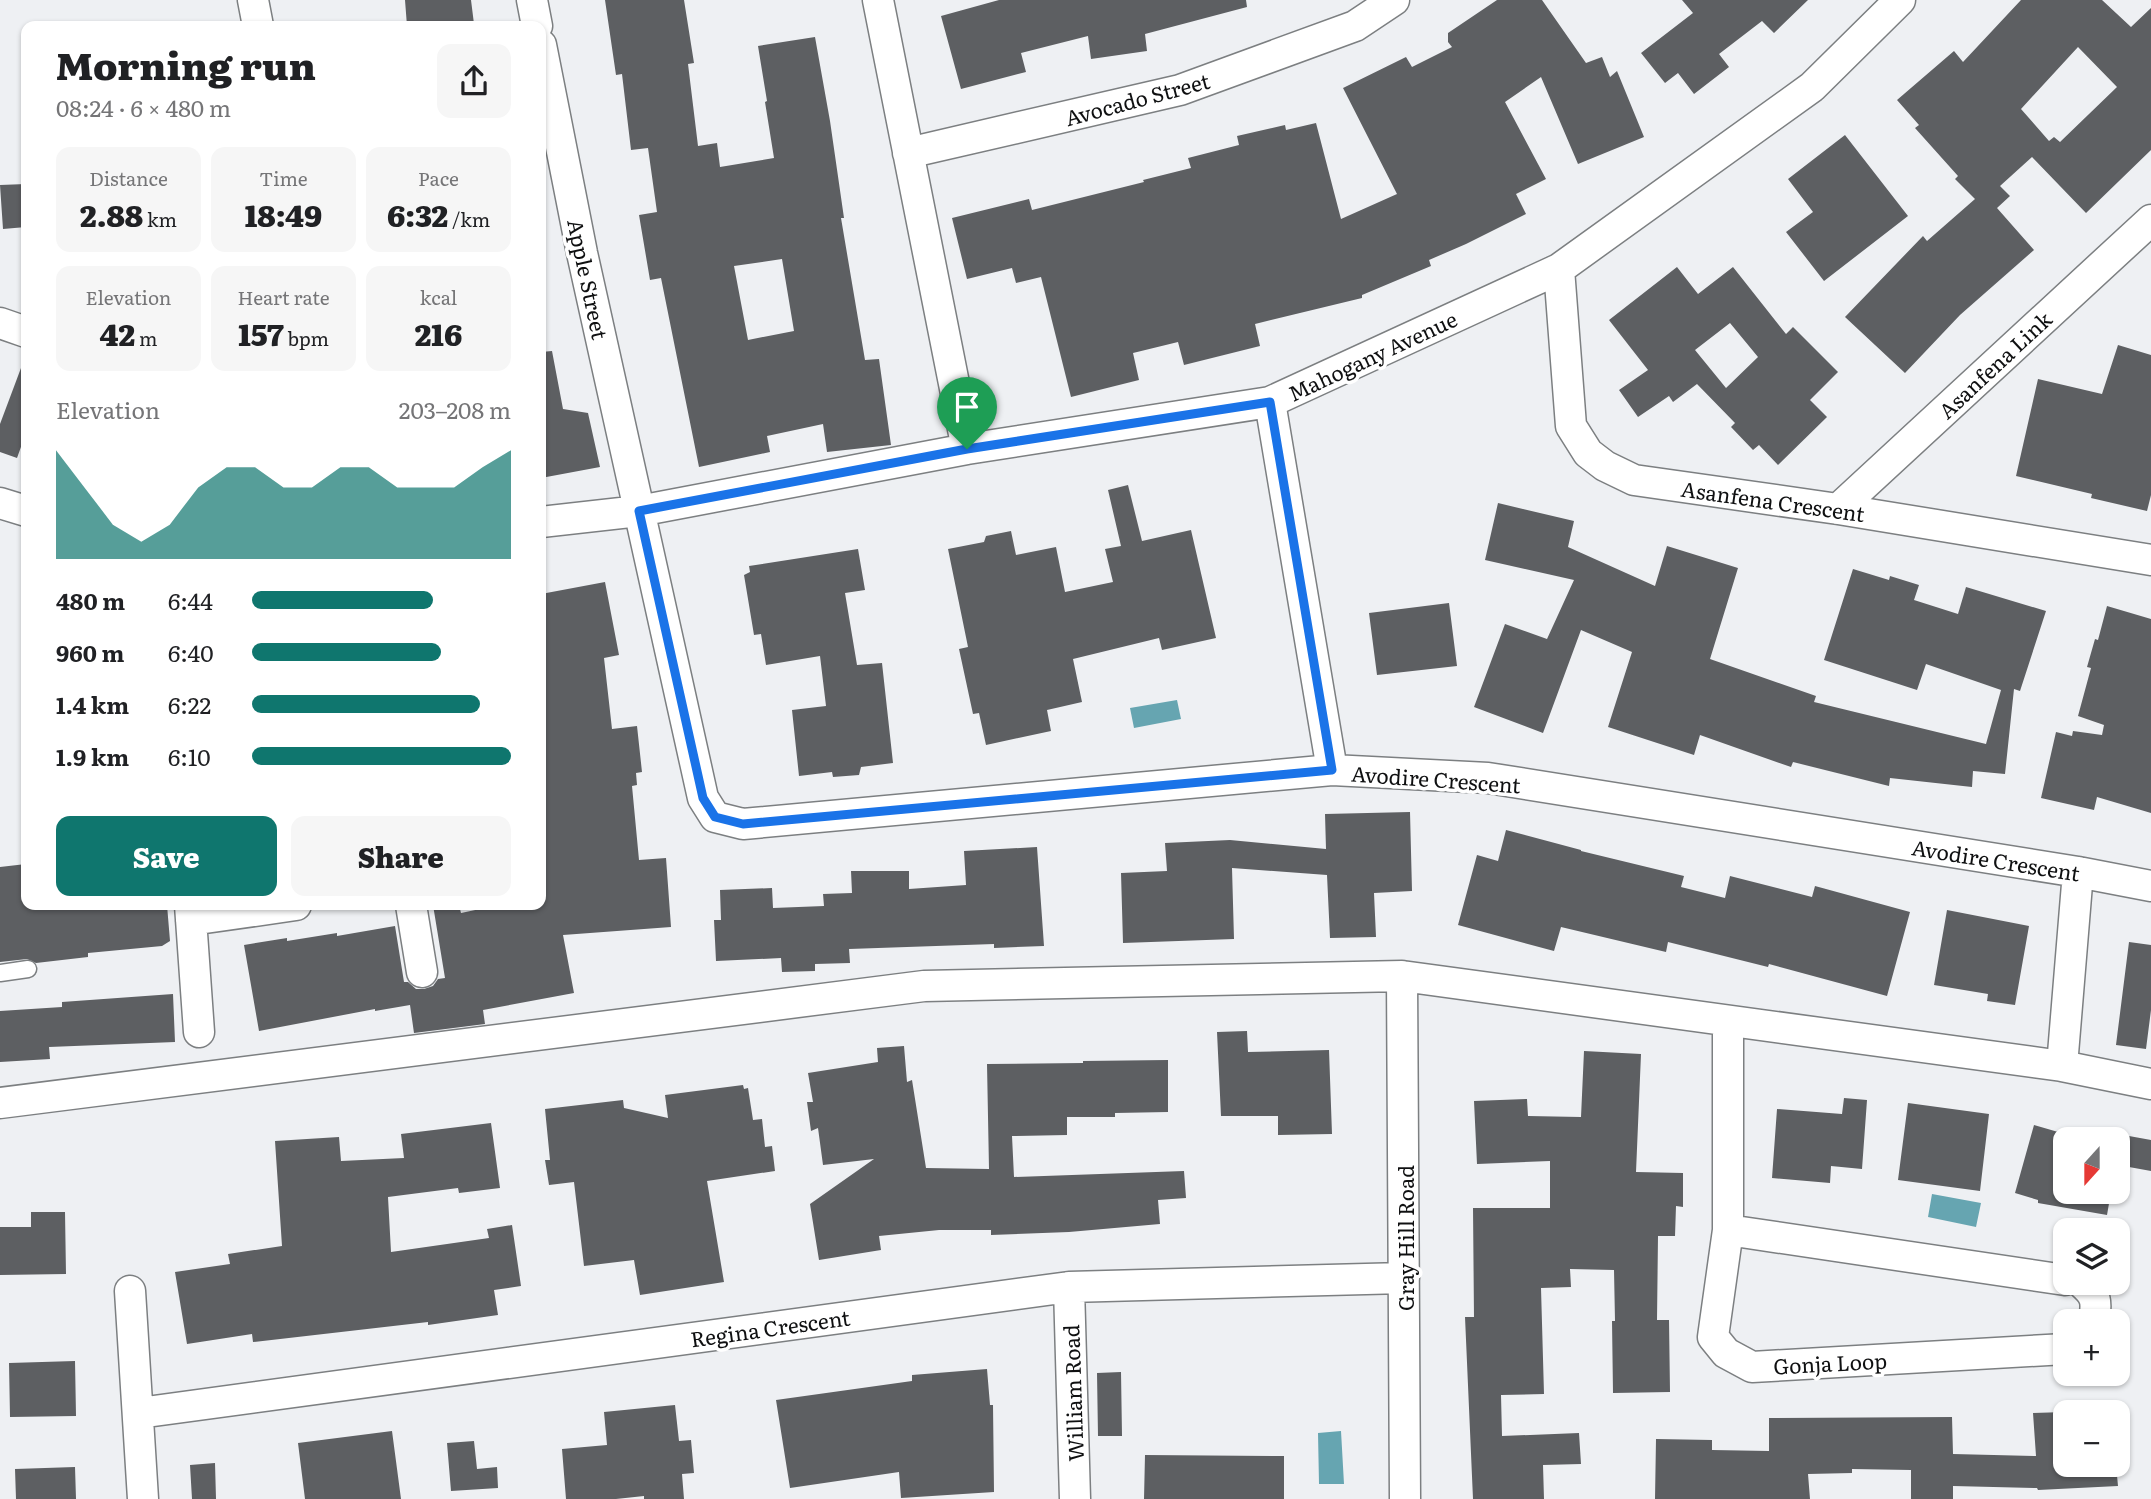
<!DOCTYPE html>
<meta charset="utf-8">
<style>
body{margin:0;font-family:Literata,serif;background:#f6f6f6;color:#202124;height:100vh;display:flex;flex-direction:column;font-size:26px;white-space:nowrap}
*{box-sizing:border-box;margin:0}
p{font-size:23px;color:#757577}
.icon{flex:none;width:38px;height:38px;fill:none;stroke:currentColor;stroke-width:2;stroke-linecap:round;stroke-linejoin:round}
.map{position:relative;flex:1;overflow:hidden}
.drawer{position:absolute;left:21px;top:21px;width:525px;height:889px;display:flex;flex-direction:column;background:#fff;border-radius:14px;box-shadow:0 2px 5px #0004}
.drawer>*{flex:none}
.needle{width:46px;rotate:201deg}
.tools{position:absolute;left:2053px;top:1127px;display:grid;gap:14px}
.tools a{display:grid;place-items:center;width:77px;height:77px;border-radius:14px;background:#fff;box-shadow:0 2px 5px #0004;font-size:35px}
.pin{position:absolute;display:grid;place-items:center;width:60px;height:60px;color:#fff;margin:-72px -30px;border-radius:50% 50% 50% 0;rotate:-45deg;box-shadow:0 0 7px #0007}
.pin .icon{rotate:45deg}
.round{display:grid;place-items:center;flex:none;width:74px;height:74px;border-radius:14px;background:#f6f6f6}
.head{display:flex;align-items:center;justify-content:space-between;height:119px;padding:0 35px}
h1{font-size:38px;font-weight:800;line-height:52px}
.metrics{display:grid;grid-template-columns:repeat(3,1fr);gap:10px;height:119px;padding:7px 35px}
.metrics div{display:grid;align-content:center;border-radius:14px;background:#f6f6f6;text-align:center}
.metrics b{font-size:30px;font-weight:800}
.metrics small{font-size:19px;font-weight:400}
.metrics p{font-size:19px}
.chart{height:196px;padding:14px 35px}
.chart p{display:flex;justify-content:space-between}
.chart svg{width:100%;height:126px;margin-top:7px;fill:#0f766e;opacity:.7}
.primary-button{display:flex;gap:14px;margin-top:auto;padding:14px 35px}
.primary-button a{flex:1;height:80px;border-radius:14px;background:#0f766e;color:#fff;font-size:28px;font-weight:800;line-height:80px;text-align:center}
.primary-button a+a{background:#f6f6f6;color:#202124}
ul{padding:0 35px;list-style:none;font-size:23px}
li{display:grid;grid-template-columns:112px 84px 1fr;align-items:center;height:52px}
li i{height:18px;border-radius:9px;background:#0f766e}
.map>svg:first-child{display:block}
</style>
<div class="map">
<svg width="2151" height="1499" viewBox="0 0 2151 1499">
<rect width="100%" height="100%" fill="#eef0f3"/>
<path fill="#66a5b1" d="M1177,700L1181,719L1134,728L1130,708Z
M1932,1194L1981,1203L1976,1227L1928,1217Z
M1341,1431L1344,1484H1319L1318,1433Z"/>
<path fill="#5d5f62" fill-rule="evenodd" d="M405,0H471L474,24L407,26Z
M605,0H684L694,63L688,64L698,146L717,143L720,167L774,158L765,102L767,101L758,46L815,37L830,121L844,218H841L865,360L879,359L891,445L827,452L823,424L767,436L770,452L699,467L661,278L650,280L639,215L657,212L648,148L631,150L622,74L616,75ZM782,259L794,331L748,340L734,266Z
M999,0H1246L1247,7L1145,34L1147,51L1091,59L1088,36L1021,53L1026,72L961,89L941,16Z
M1497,0H1542L1586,63L1602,57L1610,77L1617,71L1644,137L1578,164L1541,77L1505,102L1546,179L1516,194L1526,214L1466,244L1429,260L1431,266L1362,295V298L1255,324L1260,346L1184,365L1178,342L1133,353L1139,380L1071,397L1041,277L1016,283L1012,268L967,279L952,218L1029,199L1032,210L1144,182L1143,180L1191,168L1188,158L1239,145L1237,136L1285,125L1286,130L1316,123L1341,219L1397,194L1343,88L1406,57L1412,67L1452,47L1448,42V33Z
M1682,0H1808L1774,33L1762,21L1719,54L1729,67L1694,94L1678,73L1665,83L1641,53L1693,13Z
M2021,0H2102L2131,27L2151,8V150L2086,213L2032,157L2000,186L2010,196L1997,208L2034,250L1960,315L1905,373L1845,317L1923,236L1927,241L1975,199L1955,179L1958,176L1915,128L1919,125L1897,100L1954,51L1963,62ZM2078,47L2117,87L2060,142L2054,137L2049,141L2021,109Z
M1845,135L1908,216L1824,281L1786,232L1813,212L1788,179Z
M26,184V227L3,229L0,185Z
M1677,267L1698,294L1733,267L1786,334L1793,327L1838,372L1810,400L1827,417L1778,465L1759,445L1753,450L1731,427L1735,423L1697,384L1673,402L1669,396L1638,417L1619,390L1648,370L1609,320ZM1730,323L1758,357L1726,388L1695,350Z
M2118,345L2151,355V495L2147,511L2091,498L2092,494L2016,476L2038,379L2102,394Z
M552,351L563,409L588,413L600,467L541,478V352Z
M24,360H26V433L17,458L0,452V424Z
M1128,485L1142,541L1191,530L1216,638L1162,650L1159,638L1073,659L1082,702L1047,710L1051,731L986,745L979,713L973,714L959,649L968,647L948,549L984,542L986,536L1011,531L1016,555L1056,547L1065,592L1113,582L1105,549L1121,546L1108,490Z
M1498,503L1574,521L1568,547L1655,586L1667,546L1738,568L1710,659L1816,696L1814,702L1986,744L2001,690L1926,664L1917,690L1824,660L1853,569L1889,580L1890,576L1919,585L1914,600L1958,614L1966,587L2046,611L2020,691L2014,689L2005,774L1973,771L1972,787L1890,778L1889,786L1793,762L1791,767L1700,735L1694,755L1608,727L1632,652L1581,630L1543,733L1474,707L1505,624L1547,639L1574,580L1485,560Z
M858,549L865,590L845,593L857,665L882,663L893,763L861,767L859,775L833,777L832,772L799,776L792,710L826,706L820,656L766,665L761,634L754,635L744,575L750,572L749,566Z
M605,582L619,655L604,658L612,729L637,726L642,772L636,773L637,785L632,786L639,860L666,858L671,927L563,935L574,993L483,1010L485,1024L414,1033L410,1005L375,1011V1009L259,1031L244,945L287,938V941L337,933V936L395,926L404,982H408L416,989H424L433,986L438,979L445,978L433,905H459L461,913L499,905H541V594Z
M1449,603L1457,666L1377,675L1369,613Z
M2107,606L2151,619V813L2097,797L2094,810L2041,798L2056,732L2072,736L2073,731L2102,735L2104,725L2078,716L2091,668L2087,667L2095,639L2098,640Z
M1410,812L1412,891L1374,893L1376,937L1330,938L1327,875L1232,868L1234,939L1123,943L1121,873L1167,871L1165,843L1230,840L1326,849L1325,814Z
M1506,830L1581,850V851L1684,876L1681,887L1725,898L1730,876L1812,897L1815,886L1910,912L1887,996L1769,964L1768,967L1668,942L1666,952L1561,927L1554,951L1458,925L1477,855L1498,861Z
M1037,847L1044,946L994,948V944L849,949L850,963L815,964V971L782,972L781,958L716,961L714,920H721L720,890L772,888L773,908L824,906L823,894L852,893L851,871H909V889L966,885L964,851Z
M26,864V905H122V909L167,905L170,941L162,946L88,953V957L36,963L27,959L0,962V867Z
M1947,910L2029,926L2015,1005L1987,1001L1988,994L1934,985Z
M2129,942L2151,945V1010L2146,1049L2116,1045Z
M173,994L175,1042L49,1047L50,1059L0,1062V1011L62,1007V1002Z
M1247,1031L1248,1052L1329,1050L1332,1134L1278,1135V1116H1221L1217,1032Z
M904,1046L907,1082L912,1080L926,1168L989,1169L987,1064L1083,1063V1061L1168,1060V1112L1115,1113V1117H1067V1135L1012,1136L1014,1177L1184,1171L1186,1198L1158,1200L1160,1224L1069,1232L991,1235V1230H939L879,1236L881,1250L819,1260L810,1204L874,1159L823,1165L818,1128L811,1131L807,1102H813L808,1073L878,1062L877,1048Z
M1584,1051L1641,1054L1636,1172L1683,1173V1207L1676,1206L1675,1236H1658L1657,1320H1669L1670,1392L1613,1393L1612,1321H1615L1614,1270L1570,1269L1571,1287L1541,1288L1544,1394L1501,1395L1502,1436L1579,1433L1581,1464L1543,1465L1544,1499H1473L1465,1317H1474L1473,1208H1550V1161L1477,1164L1474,1101L1527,1099L1528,1116L1581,1117Z
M743,1085L744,1089L748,1088L753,1120L762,1119L765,1147L772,1146L775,1171L707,1181L724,1282L640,1295L634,1260L584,1266L574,1182L549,1185L545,1160H550L545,1109L623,1100L624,1108L668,1118L665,1095Z
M1844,1098L1867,1100L1862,1169L1831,1166L1830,1183L1772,1178L1777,1109L1842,1114Z
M1908,1103L1989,1114L1980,1191L1898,1180Z
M491,1123L500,1188L459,1193L458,1188L388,1197L391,1252L489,1238L487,1229L512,1225L521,1286L494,1290L498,1315L428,1325V1322L253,1342L252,1334L187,1344L175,1272L230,1264L228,1254L282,1246L275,1141L339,1137L341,1161L404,1158L401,1134Z
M2034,1125L2065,1134V1192H2111L2107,1215L2038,1203V1200L2015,1193Z
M2118,1134L2151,1140V1171L2118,1165Z
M31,1212H65L66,1274L0,1275V1227H31Z
M75,1361L76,1416L10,1417L9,1363Z
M987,1369L990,1405H993L994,1492L901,1498L899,1472L790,1488L776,1400L912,1381V1375Z
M1121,1372L1122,1436H1098L1097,1373Z
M675,1405L679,1441L691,1440L694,1473L682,1474L684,1499H644V1496L616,1499H566L562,1449L607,1445L604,1412Z
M2065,1412V1465H2116L2118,1486L2038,1490L2037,1488L1953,1486V1499H1911V1470L1852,1469V1473L1808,1474L1810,1499H1655L1656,1439L1712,1440V1450L1769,1451V1418L1952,1417L1953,1454L2036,1456L2033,1413Z
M392,1431L401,1499H305L298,1443Z
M474,1441L477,1469L497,1467L498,1488L451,1491L447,1443Z
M1145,1455L1284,1456V1499H1144Z
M215,1463L216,1499H192L190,1465Z
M75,1467L76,1499H16L15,1469Z"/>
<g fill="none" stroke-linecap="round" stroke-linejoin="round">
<defs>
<path id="lane" d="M0,973L28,969"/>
<path id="street" d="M253,0L258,26
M532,0L537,26
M878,0L967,449
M541,45L582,253L703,798L715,817L743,824L1332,770L1488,778L2078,872L2151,886
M908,153L1180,90L1355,26L1394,0
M1559,269L1571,426L1588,453L1605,466L1634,480L1838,509L2151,560
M0,323L26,332
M1270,402L1332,770
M0,503L26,511
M1838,509L2151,220
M541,522L639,511L967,449L1270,402L1559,269L1812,87L1900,0
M190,905L199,1032
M411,905L422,972
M191,920L296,905
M1402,976L1405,1499
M1728,1022V1230L1713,1337L1726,1353L1752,1367L2065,1349
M2062,1066L2078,872
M0,1103L924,986L1402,976L2062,1066L2151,1084
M1728,1230L2065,1280
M2082,1283C2097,1296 2097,1302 2094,1321
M1069,1287L1075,1499
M130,1291L143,1499
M139,1413L1069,1287L1404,1278"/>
</defs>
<use href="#lane" stroke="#7c7f81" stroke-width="19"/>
<use href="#street" stroke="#7c7f81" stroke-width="33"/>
<use href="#lane" stroke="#fff" stroke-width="16"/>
<use href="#street" stroke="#fff" stroke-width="30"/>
</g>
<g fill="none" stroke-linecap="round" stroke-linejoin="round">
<defs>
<path id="route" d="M1270,402L1332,770L743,824L715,817L703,798L639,511L967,449Z"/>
</defs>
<use href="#route" stroke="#fff" stroke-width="14"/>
<use href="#route" stroke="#1a73e8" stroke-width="9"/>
</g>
<g text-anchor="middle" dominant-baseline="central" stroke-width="7" stroke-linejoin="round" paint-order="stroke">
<g font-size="21" fill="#0f1011" stroke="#fff">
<text transform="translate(1137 98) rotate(-15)">Avocado Street</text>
<text transform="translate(589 279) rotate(78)">Apple Street</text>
<text transform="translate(1372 355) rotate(-25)">Mahogany Avenue</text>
<text transform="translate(1994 364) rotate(-43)">Asanfena Link</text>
<text transform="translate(1773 500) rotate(8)">Asanfena Crescent</text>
<text transform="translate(1436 778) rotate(4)">Avodire Crescent</text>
<text transform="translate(1996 859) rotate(9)">Avodire Crescent</text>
<text transform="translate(1404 1238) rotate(-90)">Gray Hill Road</text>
<text transform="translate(770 1327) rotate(-8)">Regina Crescent</text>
<text transform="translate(1830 1362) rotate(-3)">Gonja Loop</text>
<text transform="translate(1072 1393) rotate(-92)">William Road</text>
</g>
</g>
</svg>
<div class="tools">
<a><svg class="needle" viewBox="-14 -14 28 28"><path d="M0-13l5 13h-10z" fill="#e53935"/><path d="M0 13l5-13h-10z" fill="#757577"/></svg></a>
<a><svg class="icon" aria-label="layers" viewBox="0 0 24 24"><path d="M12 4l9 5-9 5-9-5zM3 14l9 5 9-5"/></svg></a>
<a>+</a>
<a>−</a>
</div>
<div class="pin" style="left:967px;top:449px;background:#1e9e55"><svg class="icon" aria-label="arrive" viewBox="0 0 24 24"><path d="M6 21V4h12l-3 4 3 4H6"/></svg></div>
<section class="drawer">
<div class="head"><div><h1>Morning run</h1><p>08:24 · 6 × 480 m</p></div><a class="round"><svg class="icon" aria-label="share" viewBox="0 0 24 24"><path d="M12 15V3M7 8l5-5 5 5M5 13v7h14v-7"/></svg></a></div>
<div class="metrics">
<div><p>Distance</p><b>2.88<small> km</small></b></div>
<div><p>Time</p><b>18:49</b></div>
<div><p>Pace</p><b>6:32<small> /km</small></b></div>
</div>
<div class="metrics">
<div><p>Elevation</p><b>42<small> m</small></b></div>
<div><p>Heart rate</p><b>157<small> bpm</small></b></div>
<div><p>kcal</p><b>216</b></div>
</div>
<div class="chart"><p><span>Elevation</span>203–208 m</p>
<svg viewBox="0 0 160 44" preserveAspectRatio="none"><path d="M0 44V6L10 19L20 32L30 38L40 32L50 19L60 12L70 12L80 19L90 19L100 12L110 12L120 19L130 19L140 19L150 12L160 6V44z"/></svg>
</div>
<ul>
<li><b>480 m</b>6:44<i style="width:70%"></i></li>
<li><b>960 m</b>6:40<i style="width:73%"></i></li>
<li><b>1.4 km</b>6:22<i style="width:88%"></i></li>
<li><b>1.9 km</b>6:10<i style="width:100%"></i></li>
</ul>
<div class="primary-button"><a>Save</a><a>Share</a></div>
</section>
</div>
